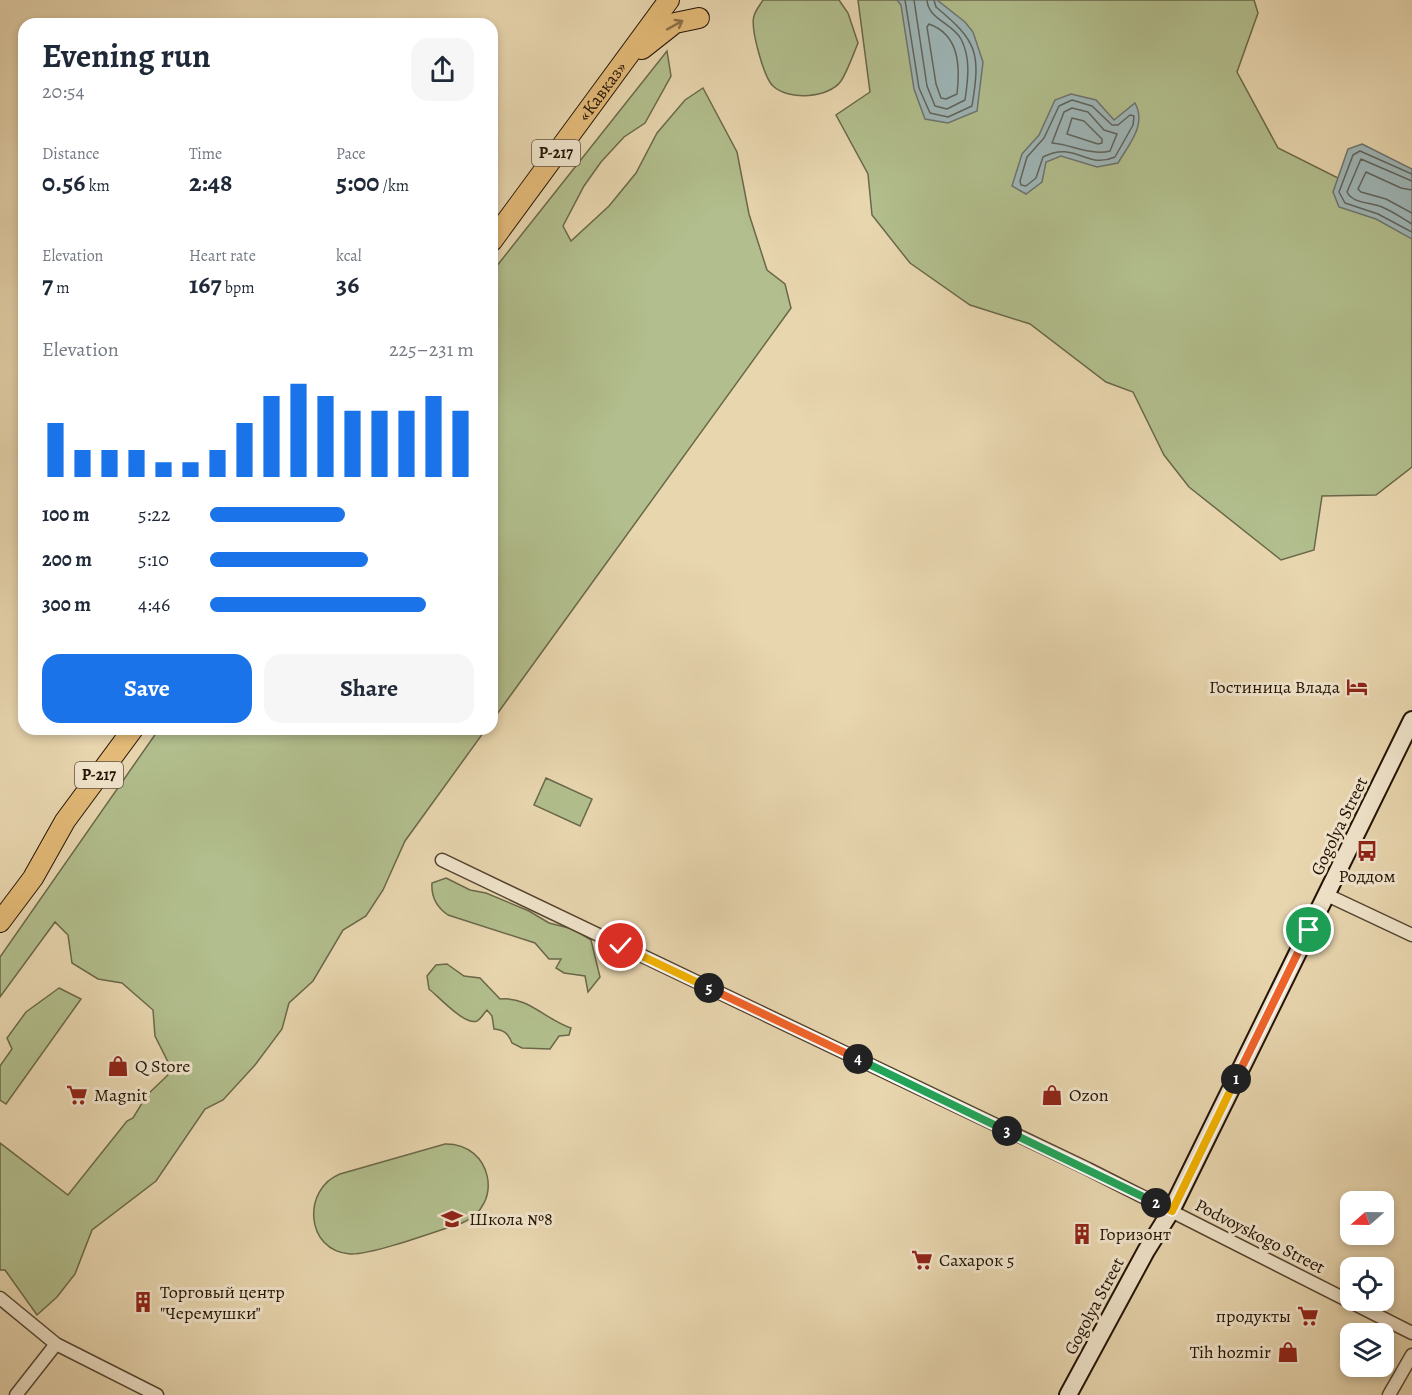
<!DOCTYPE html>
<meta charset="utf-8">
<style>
body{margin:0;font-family:Alegreya,serif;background:#f6f6f7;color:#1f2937;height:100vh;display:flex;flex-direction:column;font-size:22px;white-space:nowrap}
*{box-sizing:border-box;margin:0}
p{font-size:20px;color:#747a83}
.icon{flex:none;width:33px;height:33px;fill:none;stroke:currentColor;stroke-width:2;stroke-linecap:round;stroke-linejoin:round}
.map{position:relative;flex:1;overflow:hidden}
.drawer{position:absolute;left:18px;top:18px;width:480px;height:717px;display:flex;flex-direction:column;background:#fff;border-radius:18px;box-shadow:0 3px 9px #0003}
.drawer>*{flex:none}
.needle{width:39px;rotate:250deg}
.buttons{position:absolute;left:1340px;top:1191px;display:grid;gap:12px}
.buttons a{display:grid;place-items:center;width:54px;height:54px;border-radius:12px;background:#fff;box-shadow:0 3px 9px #0003;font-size:30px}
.pin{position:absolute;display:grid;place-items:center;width:51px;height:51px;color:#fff;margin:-26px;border:3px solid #fff;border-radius:50%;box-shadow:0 2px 6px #0007}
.km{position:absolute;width:30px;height:30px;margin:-15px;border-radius:50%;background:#222;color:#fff;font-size:16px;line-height:30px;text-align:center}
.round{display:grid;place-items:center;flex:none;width:63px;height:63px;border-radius:18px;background:#f6f6f7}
.summary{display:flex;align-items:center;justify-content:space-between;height:102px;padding:0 24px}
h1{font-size:33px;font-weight:600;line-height:45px}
.metrics{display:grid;grid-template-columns:repeat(3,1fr);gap:9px;height:102px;padding:6px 24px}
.metrics div{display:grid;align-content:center}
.metrics b{font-size:26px;font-weight:600}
.metrics small{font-size:16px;font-weight:400}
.metrics p{font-size:16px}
.chart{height:168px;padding:12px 24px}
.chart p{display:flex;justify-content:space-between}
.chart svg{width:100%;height:108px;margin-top:6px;stroke:#1a73e8;stroke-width:6}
.button{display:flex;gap:12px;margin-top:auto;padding:12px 24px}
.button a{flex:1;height:69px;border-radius:18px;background:#1a73e8;color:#fff;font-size:24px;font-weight:600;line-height:69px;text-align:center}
.button a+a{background:#f6f6f7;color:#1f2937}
ul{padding:0 24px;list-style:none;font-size:20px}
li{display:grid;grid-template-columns:96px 72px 1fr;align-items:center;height:45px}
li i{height:15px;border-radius:8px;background:#1a73e8}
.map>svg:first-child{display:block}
</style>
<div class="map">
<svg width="1412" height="1395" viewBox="0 0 1412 1395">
<rect width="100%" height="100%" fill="#e8d6af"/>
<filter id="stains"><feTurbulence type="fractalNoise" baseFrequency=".00333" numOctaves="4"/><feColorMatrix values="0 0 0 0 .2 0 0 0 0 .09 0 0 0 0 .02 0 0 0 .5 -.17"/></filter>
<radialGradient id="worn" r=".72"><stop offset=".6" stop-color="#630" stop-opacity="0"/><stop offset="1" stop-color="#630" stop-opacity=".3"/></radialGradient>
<path fill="#b2be8d" stroke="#6a6849" stroke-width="1.5" d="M763,0H839L848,13L858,43C853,55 848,70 841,81C829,98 789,101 773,86C764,78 750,28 754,16C755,11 760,5 763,0Z
M858,0H1254L1258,13L1237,72L1278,148L1412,215V467L1376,495L1322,496L1314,550L1281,560L1189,487L1164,455L1133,392L1106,382L1030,324L970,305L910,263L872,215L868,174L836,115L870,92Z
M667,51L671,76L645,123L624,137L601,162L584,186L563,226L571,241L609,206L636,173L657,133L685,100L703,88L737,152L749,214L767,270L785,284L791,308L492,721V272Z
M159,729H486L405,841L383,890L366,916L343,930L313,981L289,1003L282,1029L255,1065L223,1100L205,1109L156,1181L92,1230L75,1274L57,1297L37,1315L5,1270H0V1143L68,1195L127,1121L133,1118L147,1095L168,1075L169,1064L155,1036L153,1010L122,983L98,979L72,963L68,935L55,922L0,997V957Z
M546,778L592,799L580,826L534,805Z
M446,878L470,890L486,893L529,911L549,923L573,929L591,940L600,977L588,992L585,976L564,973L556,968L561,959H549L535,943L448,915C436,907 431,897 432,883Z
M447,964L464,976L480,978L500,999C528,996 546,1020 571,1028L569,1035L559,1036L550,1049L522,1048L512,1043C508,1033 504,1030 494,1029L492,1016L487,1010C484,1013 481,1019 477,1021C465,1026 439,997 429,989L427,976L436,965Z
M59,988L81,999L6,1104L0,1100V1066L12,1049L7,1038L26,1012Z
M445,1144C492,1143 505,1205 462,1223C437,1231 372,1255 350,1254C305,1251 302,1189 340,1174Z"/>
<path fill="#9eb6b7" stroke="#6d7570" stroke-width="1.5" d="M897,0H937L965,22L973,32L983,62L977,111L948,123L925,119L914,89L901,5Z
M1071,94L1096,100L1114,120L1135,103C1147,125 1129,144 1118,163L1097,167L1061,156L1046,162L1042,182L1026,194L1012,186L1022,154L1039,135L1055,100Z
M1362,144L1412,169V239L1376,219L1339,207L1333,192L1348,149Z"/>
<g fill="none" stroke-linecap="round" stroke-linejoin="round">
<path stroke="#60645e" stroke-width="1.5" d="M905,0L919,88L930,113L948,117L972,106C981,52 977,41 936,7L934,0
M914,0L927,86L935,106L947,109L965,100C968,80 971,58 961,39C952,23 928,19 927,0
M929,24C960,35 960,67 957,94L946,99L941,98L936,84L927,27Z
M1072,100L1092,106L1112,125H1118L1130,115L1134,116L1133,125L1115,157C1085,170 1076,140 1043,157L1036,178L1026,186L1021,185L1020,181L1027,157L1044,138L1059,106Z
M1072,108L1088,112L1104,130L1117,134L1110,151C1091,156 1070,144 1052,143L1064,112Z
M1072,118L1084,121L1102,139V143L1098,144L1067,134Z
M1412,174L1360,151L1353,155L1339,192L1345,203L1378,214L1412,232
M1412,181L1361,159L1347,192C1353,204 1371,202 1382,207C1392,211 1402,218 1412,224
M1412,190L1401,188L1366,172L1358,189L1361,192L1386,199L1412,213"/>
<defs>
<path id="minor" d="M442,860L1088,1169L1412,1333
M1327,895L1412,935
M0,1298L56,1344L157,1395
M16,1395L56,1344
M1389,1395L1412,1355"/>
<path id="secondary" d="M1068,1395L1146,1251L1171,1211L1412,720"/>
<g id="trunk">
<path d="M642,49L675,23L699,18"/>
<path id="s1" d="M492,241L669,0"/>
<path d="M0,922L33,878L65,821L133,729"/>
</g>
</defs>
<use href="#minor" stroke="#544430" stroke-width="15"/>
<use href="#secondary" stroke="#231305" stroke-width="20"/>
<use href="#trunk" stroke="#231305" stroke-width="22"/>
<use href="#minor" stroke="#f0e4cb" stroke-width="12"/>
<use href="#secondary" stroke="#f0e4cb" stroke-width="16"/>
<use href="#trunk" stroke="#e4bb78" stroke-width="20"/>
</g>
<defs><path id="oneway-shaft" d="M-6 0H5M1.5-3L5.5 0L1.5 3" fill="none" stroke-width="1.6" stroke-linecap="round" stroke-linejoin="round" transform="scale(1.5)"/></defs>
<use stroke="#8d6f44" href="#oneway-shaft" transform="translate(675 25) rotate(-29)"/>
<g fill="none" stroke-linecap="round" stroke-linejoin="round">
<defs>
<path id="split-1" d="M1236,1079L1309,930"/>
<path id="split-2" d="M1156,1203L1172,1211L1236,1079"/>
<path id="split-3" d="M1007,1131L1156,1203"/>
<path id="split-4" d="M858,1059L1007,1131"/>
<path id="split-5" d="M709,988L858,1059"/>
<path id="split-6" d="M621,946L709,988"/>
</defs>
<use href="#split-1" stroke="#fff" stroke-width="12"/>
<use href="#split-2" stroke="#fff" stroke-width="12"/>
<use href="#split-3" stroke="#fff" stroke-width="12"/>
<use href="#split-4" stroke="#fff" stroke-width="12"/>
<use href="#split-5" stroke="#fff" stroke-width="12"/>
<use href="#split-6" stroke="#fff" stroke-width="12"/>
<use href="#split-1" stroke="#f0652b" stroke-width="8"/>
<use href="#split-2" stroke="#f5b400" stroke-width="8"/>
<use href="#split-3" stroke="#22a559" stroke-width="8"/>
<use href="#split-4" stroke="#22a559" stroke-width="8"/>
<use href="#split-5" stroke="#f0652b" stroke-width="8"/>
<use href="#split-6" stroke="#f5b400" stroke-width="8"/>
</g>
<defs>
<symbol id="hotel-bare" viewBox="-9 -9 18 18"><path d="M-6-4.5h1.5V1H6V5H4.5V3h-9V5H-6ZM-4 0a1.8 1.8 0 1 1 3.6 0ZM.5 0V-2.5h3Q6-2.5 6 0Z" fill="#8f2418" stroke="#f0e4cb" stroke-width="2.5" paint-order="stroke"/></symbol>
<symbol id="bus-bare" viewBox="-9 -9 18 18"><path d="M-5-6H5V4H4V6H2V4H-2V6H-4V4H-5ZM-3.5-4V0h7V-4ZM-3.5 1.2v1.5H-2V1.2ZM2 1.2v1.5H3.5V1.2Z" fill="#8f2418" stroke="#f0e4cb" stroke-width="2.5" paint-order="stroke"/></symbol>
<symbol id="shop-bare" viewBox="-9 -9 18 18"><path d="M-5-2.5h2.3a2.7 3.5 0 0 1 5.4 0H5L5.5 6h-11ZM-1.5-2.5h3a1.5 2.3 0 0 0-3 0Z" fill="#8f2418" stroke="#f0e4cb" stroke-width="2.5" paint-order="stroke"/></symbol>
<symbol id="supermarket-bare" viewBox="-9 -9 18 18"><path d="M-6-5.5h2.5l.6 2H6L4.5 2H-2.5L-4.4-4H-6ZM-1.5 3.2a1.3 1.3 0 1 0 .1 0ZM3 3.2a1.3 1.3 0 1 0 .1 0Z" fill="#8f2418" stroke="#f0e4cb" stroke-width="2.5" paint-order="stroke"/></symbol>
<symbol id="school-bare" viewBox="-9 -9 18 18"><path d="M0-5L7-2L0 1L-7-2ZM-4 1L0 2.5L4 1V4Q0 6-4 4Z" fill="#8f2418" stroke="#f0e4cb" stroke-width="2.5" paint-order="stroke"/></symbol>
<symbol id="building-bare" viewBox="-9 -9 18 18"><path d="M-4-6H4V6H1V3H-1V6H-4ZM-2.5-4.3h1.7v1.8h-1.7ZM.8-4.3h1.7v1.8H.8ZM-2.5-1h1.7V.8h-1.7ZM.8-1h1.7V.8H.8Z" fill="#8f2418" stroke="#f0e4cb" stroke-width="2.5" paint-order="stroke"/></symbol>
</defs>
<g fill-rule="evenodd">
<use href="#hotel-bare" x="1342" y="672" width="30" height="30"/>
<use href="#bus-bare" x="1352" y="836" width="30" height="30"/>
<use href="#shop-bare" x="103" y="1051" width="30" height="30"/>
<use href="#supermarket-bare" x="62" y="1080" width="30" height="30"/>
<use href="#shop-bare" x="1037" y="1080" width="30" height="30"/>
<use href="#school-bare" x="437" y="1204" width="30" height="30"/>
<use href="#building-bare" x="1067" y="1219" width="30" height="30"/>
<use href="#supermarket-bare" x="907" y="1245" width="30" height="30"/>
<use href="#building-bare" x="128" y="1287" width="30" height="30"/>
<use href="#supermarket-bare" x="1293" y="1301" width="30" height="30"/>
<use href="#shop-bare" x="1273" y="1337" width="30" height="30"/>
</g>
<g text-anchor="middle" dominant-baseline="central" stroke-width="6" stroke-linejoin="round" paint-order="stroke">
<g fill="#f0e4cb" stroke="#605240" stroke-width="1.5">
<rect x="532" y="140" width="48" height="26" rx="4.5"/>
<rect x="75" y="762" width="48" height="26" rx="4.5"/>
</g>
<g font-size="16" font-weight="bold" fill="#231305">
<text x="556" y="153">Р-217</text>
<text x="99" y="775">Р-217</text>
</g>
<g font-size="18" fill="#231305" stroke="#f0e4cb">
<text stroke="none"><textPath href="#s1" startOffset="186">«Кавказ»</textPath></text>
<text transform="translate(1339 826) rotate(-64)">Gogolya Street</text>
<text transform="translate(1260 1236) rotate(27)">Podvoyskogo Street</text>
<text transform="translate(1094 1306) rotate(-62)">Gogolya Street</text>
</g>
<g font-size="18" fill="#231305" stroke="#f0e4cb" text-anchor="start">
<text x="1340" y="687" text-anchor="end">Гостиница Влада</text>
<text x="1367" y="876" text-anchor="middle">Роддом</text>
<text x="135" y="1066">Q Store</text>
<text x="94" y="1095">Magnit</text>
<text x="1069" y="1095">Ozon</text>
<text x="469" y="1219">Школа №8</text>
<text x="1099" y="1234">Горизонт</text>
<text x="939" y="1260">Сахарок 5</text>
<text x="160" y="1292">Торговый центр<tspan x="160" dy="21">"Черемушки"</tspan></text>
<text x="1291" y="1316" text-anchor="end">продукты</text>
<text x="1271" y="1352" text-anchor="end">Tih hozmir</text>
</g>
</g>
<rect width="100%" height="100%" filter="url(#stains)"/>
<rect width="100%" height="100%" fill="url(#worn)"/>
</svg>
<div class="buttons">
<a><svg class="needle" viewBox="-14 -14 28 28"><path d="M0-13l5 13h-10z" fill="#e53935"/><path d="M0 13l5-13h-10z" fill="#747a83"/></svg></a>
<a><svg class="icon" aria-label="locate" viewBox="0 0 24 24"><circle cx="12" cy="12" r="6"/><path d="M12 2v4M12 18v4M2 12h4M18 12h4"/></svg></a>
<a><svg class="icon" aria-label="layers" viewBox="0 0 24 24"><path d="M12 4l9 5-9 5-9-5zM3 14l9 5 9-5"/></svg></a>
</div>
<div class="pin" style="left:1309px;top:930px;background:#1e9e55"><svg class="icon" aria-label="arrive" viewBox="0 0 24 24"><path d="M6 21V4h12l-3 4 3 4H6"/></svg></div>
<div class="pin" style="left:621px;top:946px;background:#d93025"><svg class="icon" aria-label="check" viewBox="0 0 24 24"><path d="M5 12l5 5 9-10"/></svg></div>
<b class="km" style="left:1236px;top:1079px">1</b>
<b class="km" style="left:1156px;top:1203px">2</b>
<b class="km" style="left:1007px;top:1131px">3</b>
<b class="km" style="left:858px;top:1059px">4</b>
<b class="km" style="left:709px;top:988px">5</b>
<section class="drawer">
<div class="summary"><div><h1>Evening run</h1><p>20:54</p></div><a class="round"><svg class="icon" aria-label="share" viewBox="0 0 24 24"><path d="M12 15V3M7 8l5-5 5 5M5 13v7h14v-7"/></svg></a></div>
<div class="metrics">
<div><p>Distance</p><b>0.56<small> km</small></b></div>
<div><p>Time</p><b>2:48</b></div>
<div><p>Pace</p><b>5:00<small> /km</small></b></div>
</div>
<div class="metrics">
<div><p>Elevation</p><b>7<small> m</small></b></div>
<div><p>Heart rate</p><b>167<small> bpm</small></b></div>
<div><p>kcal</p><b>36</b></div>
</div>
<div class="chart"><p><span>Elevation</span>225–231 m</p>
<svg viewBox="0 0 160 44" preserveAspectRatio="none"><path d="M5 44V22M15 44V33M25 44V33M35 44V33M45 44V38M55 44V38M65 44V33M75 44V22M85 44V11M95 44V6M105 44V11M115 44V17M125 44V17M135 44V17M145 44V11M155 44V17"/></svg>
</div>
<ul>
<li><b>100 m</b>5:22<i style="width:51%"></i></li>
<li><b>200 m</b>5:10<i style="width:60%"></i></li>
<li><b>300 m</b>4:46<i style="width:82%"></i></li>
</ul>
<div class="button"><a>Save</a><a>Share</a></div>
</section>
</div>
